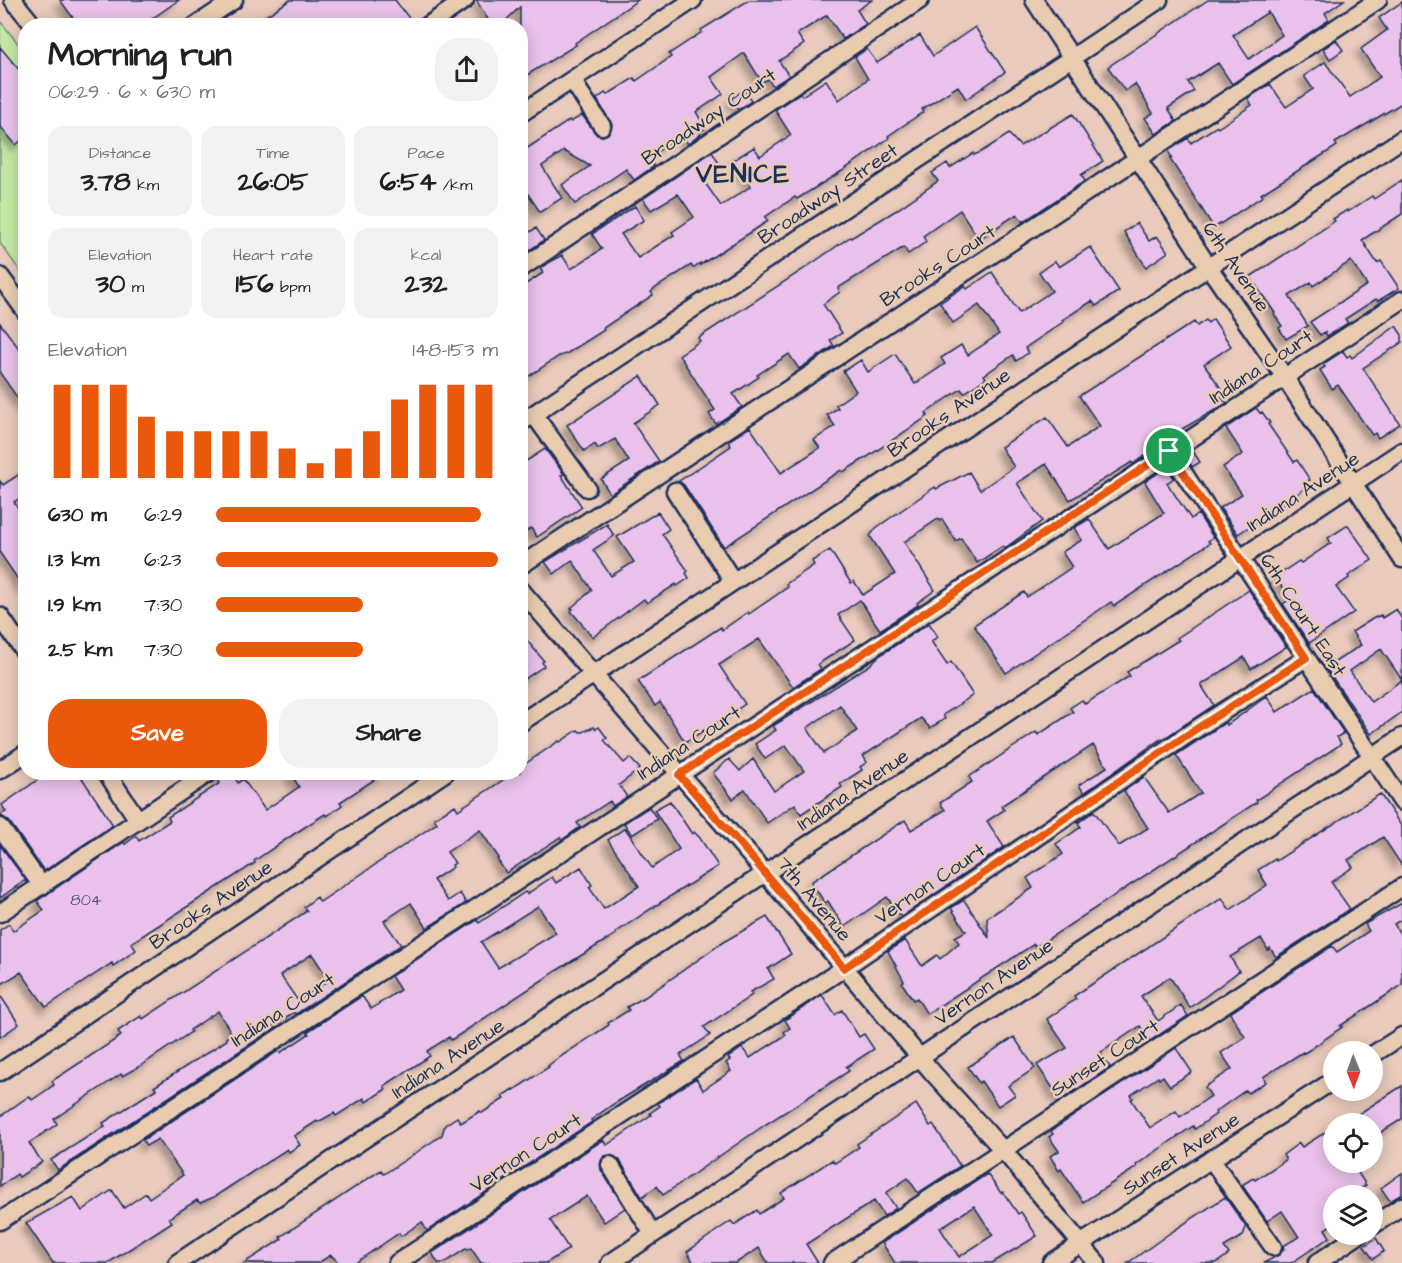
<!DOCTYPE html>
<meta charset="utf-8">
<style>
body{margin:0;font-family:"Architects Daughter",sans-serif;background:#f2f2f2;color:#202124;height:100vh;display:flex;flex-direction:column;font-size:22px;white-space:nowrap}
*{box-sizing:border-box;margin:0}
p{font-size:20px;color:#757577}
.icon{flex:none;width:33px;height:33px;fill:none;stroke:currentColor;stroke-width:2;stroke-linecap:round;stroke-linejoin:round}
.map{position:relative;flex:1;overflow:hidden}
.panel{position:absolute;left:18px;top:18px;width:510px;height:762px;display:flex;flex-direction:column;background:#fff;border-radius:24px;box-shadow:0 3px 15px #0003}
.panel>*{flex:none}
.needle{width:39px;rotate:179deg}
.buttons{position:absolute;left:1323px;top:1041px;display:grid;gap:12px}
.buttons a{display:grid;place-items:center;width:60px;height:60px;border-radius:50%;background:#fff;box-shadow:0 3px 15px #0003;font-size:30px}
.pin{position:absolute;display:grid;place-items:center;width:51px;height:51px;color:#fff;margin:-26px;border:3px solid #fff;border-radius:50%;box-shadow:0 2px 6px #0007}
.round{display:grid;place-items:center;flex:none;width:63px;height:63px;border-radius:24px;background:#f2f2f2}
.head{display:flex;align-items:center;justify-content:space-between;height:102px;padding:0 30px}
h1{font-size:33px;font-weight:800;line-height:45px}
.stats{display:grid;grid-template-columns:repeat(3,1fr);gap:9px;height:102px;padding:6px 30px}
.stats div{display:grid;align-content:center;border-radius:15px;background:#f2f2f2;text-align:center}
.stats b{font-size:26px;font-weight:800}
.stats small{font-size:16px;font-weight:400}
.stats p{font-size:16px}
.chart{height:168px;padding:12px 30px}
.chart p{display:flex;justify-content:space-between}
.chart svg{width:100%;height:108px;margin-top:6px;stroke:#ea580c;stroke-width:6}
.cta{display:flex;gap:12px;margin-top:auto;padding:12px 30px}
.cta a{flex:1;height:69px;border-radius:24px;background:#ea580c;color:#fff;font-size:24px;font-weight:800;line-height:69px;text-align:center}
.cta a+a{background:#f2f2f2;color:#202124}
ul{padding:0 30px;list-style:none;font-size:20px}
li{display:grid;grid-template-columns:96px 72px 1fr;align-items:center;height:45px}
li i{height:15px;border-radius:8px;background:#ea580c}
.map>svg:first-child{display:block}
</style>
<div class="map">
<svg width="1402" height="1263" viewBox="0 0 1402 1263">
<defs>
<filter id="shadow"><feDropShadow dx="-5.5" dy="5.5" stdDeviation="3" flood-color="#0004"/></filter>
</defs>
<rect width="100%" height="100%" fill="#e9cabc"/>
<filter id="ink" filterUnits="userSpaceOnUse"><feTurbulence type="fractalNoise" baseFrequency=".0167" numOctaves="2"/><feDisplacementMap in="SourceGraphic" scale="12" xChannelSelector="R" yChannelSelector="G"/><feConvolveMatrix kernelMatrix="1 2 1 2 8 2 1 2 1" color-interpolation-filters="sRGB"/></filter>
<g filter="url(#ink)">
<path fill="#c3e8a2" stroke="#6f8c80" stroke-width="1.5" d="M0,21L25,52V278L0,243Z"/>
<path fill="#e9c1ea" stroke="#1b2f5e" stroke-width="1.5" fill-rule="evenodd" filter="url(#shadow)" d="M60,0H179L141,26H79Z
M290,0H395L409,18L398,26H270L264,17Z
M476,0H638L575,43L576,45L527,75L520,64V7L500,26H492Z
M749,0H872L857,10L866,24L843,39L827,15L797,34L804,44L779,61L789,76L773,86L768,79L762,82L744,53L711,77L723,94L696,112L706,128L700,132L701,134L688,144L682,135L648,157L654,166L634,180L626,169L575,204L562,185L590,166L564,151L542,166L562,198L540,212L528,194L520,199V153L570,120L571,122L582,115L597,135L603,136L608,134L612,125L597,99L605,93L607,95L634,78L636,81L671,57L669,54L702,32L701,30Z
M1208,0H1344L1325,13L1329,20L1232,84L1218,63L1188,82L1194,91L1168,108L1176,121L1156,134L1145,118L1153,113L1135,84L1125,91L1108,67ZM1268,12L1282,35L1249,59L1233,35Z
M1402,2V103L1335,143L1337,146L1261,194L1263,196L1214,228L1170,159L1172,158L1168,151L1188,138L1191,143L1217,126L1218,128L1252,105L1248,98L1270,84L1286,107L1313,89L1304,76L1325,62L1350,97L1380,77L1361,49L1387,30L1379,18Z
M975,27L1005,72L966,99L958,86L922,109L923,112L888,136L889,138L842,171L797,199L795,197L765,217L768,221L700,265V263L693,268L691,265L654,289L651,292L653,295L603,328L604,330L566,354L559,356L520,382V288L543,273L540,268L562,255L571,269L602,249L592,234L635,206L644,220L621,234L638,258L674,235L672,232L694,217L678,194L651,210L643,199L712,152L720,165L702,176L705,179L703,180L721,206L751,186L734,160L754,147L760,156L791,135L775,110L800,93L802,96L826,80L839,100L868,79L855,57L867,49L877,63L920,35L933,56Z
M1336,40L1343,50L1330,59L1323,49Z
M0,47L26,78V136L16,145L0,126Z
M744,90L751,101L738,110L731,99Z
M1073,114L1103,161L1081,175L1085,181L1023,222L1017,214L979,239L960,210L923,236L926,242L908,254L904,247L838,288L840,292L823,304L842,333L830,340L834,346L799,369L789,354L757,375L759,377L733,394L742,407L716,424L709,414L715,410L679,355L700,341L698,338L804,269L850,237L851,238L895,211L938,181L932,173L947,163L950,168L973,153L974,155L981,152L1009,134L1020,146Z
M1402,180V214L1362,240L1377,263L1381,261L1399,288L1378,301L1376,299L1345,319L1348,323L1327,336L1325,332L1320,335L1310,322L1367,285L1351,261L1313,286L1311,282L1289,296L1308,326L1286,339L1279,328L1282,326L1274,314L1275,313L1250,277L1328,226L1335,221L1333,219L1347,210L1348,212L1372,196L1374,199Z
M1137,223L1149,241L1157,236L1168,252L1146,267L1124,232Z
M536,228L544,240L528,251L520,238Z
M1090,247L1119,291L1096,306L1092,301L1062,320L1063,322L1025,348L1028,353L1016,361L1013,355L984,375L986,378L964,393L961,389L926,413L928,416L867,457L843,472L841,470L724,547L684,485L679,481L731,446L728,441L750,427L781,473L820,448L814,440L835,426L827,415L838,408L836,405L856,391L843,371L861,360L868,372L895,354L915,384L945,364L941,358L961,345L968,355L999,334L979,305L953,323L940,303L965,286L967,289L992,272L1019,313L1052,291L1039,272L1055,261L1059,267Z
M1213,319L1231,346L1204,364L1225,394L1220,397L1227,403L1180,430L1181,433L1164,442L1133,464L1132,462L1070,500L1046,464L1017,483L1042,521L1005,548L1003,546L977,563L961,538L956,541L942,519L940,521L938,519L904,542L935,590L917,603L918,605L880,630L860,600L838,615L855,640L818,664L821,669L793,687L759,639L719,665L745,704L724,718L685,742L660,702L655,706L638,681L721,627L722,630L748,612L749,614L788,587L786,584L814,565L812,561L830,550L847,577L851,583L854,581L863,595L895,574L870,536L876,528L935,487L936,489L969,472L980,490L1014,467L1001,447L1047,417L1068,447L1100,426L1079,396L1194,322L1197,326L1206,320L1208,323Z
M0,323L26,358V410L0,373Z
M1396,326L1402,335V342L1363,368L1400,424L1378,438L1375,433L1372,435L1338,385L1332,389L1320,370L1325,367L1323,364L1343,351L1347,357L1350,355L1352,358Z
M641,376L660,405L633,423L659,461L610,494L601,479L629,461L615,439L598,449L595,444L584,451L567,425Z
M1256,408L1260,413L1262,412L1270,423L1268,424L1294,462L1297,460L1310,480L1304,484L1306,487L1297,494L1238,534L1220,508L1242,494L1223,467L1243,454L1226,428Z
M545,449L564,474L561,475L582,507L537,537L531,528L520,535V465Z
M1192,450L1200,462L1192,467L1185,455Z
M1167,467L1174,478L1167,483L1191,519L1198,514L1213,537L1208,541L1210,543L1114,606L1111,602L1006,673L974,625L1024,592L1027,597L1072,567L1062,552L1082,540L1074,528L1089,519L1109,549L1164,513L1145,482Z
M26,470V494L14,502L26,519V591L0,553V481L3,485Z
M658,512L669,529L662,534L688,571L686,573L689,578L677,586L676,584L647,603L644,599L593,637L571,611L573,609L571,608L592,590L572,560L554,574L545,562L607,524L614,536L593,550L611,576L634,562L617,537Z
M1348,525L1372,560L1348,576L1349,578L1336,587L1354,612L1309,643L1283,604L1290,599L1275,577L1299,561L1301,563L1331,543L1328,538Z
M1249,590L1286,647L1251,669L1244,657L1201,685L1214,705L1163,739L1162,738L1084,793L1079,785L1107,767L1093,745L1001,806L1004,810L987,821L1004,847L901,917L887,897L844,927L828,901L825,903L811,882L905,820L911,830L945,810L940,803L972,782L969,777L1036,732L1038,735L1073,712L1070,708L1082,700L1085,704L1130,676L1127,672L1179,640L1177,638Z
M1396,609L1402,619V680L1381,649L1350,671L1371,702L1402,680V712L1371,734L1326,668L1361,645L1352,632L1374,618L1381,615L1382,618Z
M929,623L938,637L931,641L947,665L951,662L973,695L943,715L945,719L930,728L921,718L863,756L867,762L860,767L862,770L840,784L842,787L801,814L795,804L767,823L745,789L733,799L713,773L729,759L740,771L753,759L774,791L804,771L786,745L765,759L755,744L776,730L773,726L870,665L879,656ZM840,705L857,731L824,753L807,728Z
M520,632L544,661L542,662L544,666L520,682Z
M1314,688L1344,733L1337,737L1341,744L1256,800L1257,802L1036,947L1034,944L927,1014L917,998L913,1000L902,983L904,981L888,951L905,940L922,966L937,955L940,959L959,943L955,937L966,931L951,908L964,900L989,938L987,918L1033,888L1027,878L1063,854L1056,844L1081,827L1078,823L1094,811L1119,846L1148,828L1124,791L1144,777L1169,813L1201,793L1176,755L1226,722L1227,725L1267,696L1277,712Z
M594,727L596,729L599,727L607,738L604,740L624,763L630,758L640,769L619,785L627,797L613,806L610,801L577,823L580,827L562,840L560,837L506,873L497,859L499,858L480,830L447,852L455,863L452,865L453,867L433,880L448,901L460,893L466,903L427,928L411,903L384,921L401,945L296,1014L294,1012L265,1031L267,1033L58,1170L51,1160L105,1126L103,1123L156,1089L154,1087L227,1040L226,1038L232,1034L218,1011L190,1030L191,1032L140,1066L122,1076L121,1074L54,1119L57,1124L29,1143L42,1162L19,1177L17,1174L0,1186V1117L29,1096L32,1100L54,1085L52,1081L121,1036L118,1031L141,1016L143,1019L307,911L304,907L317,897L320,902L437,823L434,818L455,805L458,810L515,772H520V769L525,764L559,741L560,742L578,730L580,732H583ZM312,954L329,980L298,1001L280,975Z
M49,772H78L113,825L44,871L9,821L0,815L6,812L2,805Z
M220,772H231L238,783L243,779L265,810L299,787L290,772H386L340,802L342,805L327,816L325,814L294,834L254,861L255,863L131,943L136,950L113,966L112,963L46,1007L21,972L0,985V930L9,924L13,931L44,910L37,901L124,842L125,844L136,836L139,841L170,821L168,817L220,783L218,779Z
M1380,794L1402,827V866L1383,837L1348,860L1353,867L1331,882L1350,909L1276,957L1270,948L1268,950L1261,938L1230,957L1239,971L1190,1008L1170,977L1141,996L1158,1021L1181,1005L1188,1016L1150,1041L1140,1026L1100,1053L1110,1067L1061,1100L1037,1065L1067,1048L1047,1019L1076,999L1074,996L1222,898L1230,910L1267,885L1258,870L1275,859L1276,861Z
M670,801L692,834L694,832L700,838L718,866L652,908L615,933L616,934L556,971L462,1033L451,1040L449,1037L427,1051L430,1056L384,1086L386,1089L366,1102L364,1098L336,1116L334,1113L318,1122L317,1121L294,1136L300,1145L289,1152L287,1149L214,1197L200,1203L197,1200L169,1218L172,1222L108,1263H53L26,1223L73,1197L82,1211L112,1190L124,1208L146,1193L149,1198L183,1175L158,1139L146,1146L143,1140L278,1051L280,1053L309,1034L307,1032L362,996L371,1009L400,990L391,976L477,920L479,923L525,892L527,894L552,877L556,883L581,867L592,885L589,887L604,909L639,886L608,840L625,828L652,868L679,849L654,810ZM538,906L556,933L498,968L481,942Z
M649,807L657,819L632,835L624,823Z
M0,845L27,882L24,881L0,898Z
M1402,903V919L1394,924L1402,937V985L1340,1026L1342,1027L1309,1050L1304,1053L1303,1052L1263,1077L1266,1082L1248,1093L1246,1090L1215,1112L1216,1114L1195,1129L1193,1126L1136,1165L1137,1167L1083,1202L1061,1169L1059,1171L1050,1156L1059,1151L1049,1137L1053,1134L1051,1131L1176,1048L1192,1072L1170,1086L1163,1076L1159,1079L1158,1077L1131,1095L1133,1098L1131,1099L1150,1128L1176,1111L1180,1117L1211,1096L1205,1087L1232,1069L1221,1053L1245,1037L1230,1013L1332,946L1337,952L1369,931L1365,924Z
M767,917L791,954L768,969L774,979L750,992L752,995L704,1027L710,1035L680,1055L684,1061L612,1105L591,1120L592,1122L427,1231L422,1222L401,1236L399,1233L355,1263H339L331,1255L318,1263H244L282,1239L280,1237L381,1170L384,1174L417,1152L442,1135L445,1125L457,1117L461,1123L480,1111L482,1113L504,1099L502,1096L513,1089L514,1090L549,1067L548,1066L554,1061L609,1025L608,1023L629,1010L627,1007L634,1003L645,997L725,941Z
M0,995L19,1024L0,1037Z
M822,995L835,1015L842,1010L859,1037L864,1034L874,1049L846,1067L849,1071L766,1124L663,1195L657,1186L642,1197L619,1159L610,1155L604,1156L601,1161V1170L625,1208L604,1222L587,1196L550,1220L569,1249L546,1263H481L471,1248L468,1250L467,1248L444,1263H438L432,1253L603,1140L607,1145L651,1115L650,1113L660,1106L658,1103L696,1078L703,1090L731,1071L726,1063L730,1060L728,1058L742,1048L750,1058L786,1035L784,1032L790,1028L785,1020Z
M1014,1037L1035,1068L1008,1086L1015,1095L998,1106L981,1081L979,1083L968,1067Z
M1402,1086V1119L1372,1138V1124H1343Z
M916,1104L930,1126L933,1124L960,1166L918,1193L908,1178L886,1193L896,1208L884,1216L874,1201L806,1244L818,1263H768L759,1248L736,1263H694L687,1252L715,1232L731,1221L734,1225L757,1210L759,1214L784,1198L781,1193L832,1160L835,1163L859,1147L857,1144Z
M1334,1127V1162H1351L1366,1185L1350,1196H1334V1223L1325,1229L1330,1237L1291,1263H1264L1279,1255L1284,1249L1283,1246L1299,1237L1282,1211L1267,1221L1242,1185L1253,1178L1255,1180L1286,1160L1283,1155L1299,1143L1302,1147Z
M1402,1173V1194L1390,1201L1381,1188Z
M987,1174L1001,1193L1003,1192L1018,1214L1021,1212L1037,1236L992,1263H895L882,1243ZM974,1206L993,1235L959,1257L940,1228Z
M1225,1197L1246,1227L1243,1236L1224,1247L1229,1254L1216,1263H1128L1170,1233Z
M1376,1238L1384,1251L1373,1259L1364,1246Z"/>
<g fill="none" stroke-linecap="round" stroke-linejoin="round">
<defs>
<path id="minor" d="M13,0L34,26
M1034,0L1208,266L1284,376L1402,559
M195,26L234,0
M427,26L465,0
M572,80L602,126
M520,114L693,0
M520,269L920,0
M0,276L26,312
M534,415L587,488
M520,423L1159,0
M1169,451L1402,802
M675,491L733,581
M520,566L1378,0
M520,589L754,860L933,1073L1003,1150L1097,1263
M0,616L26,654
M520,723L1402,139
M0,770L26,753
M106,772L138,820
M0,827L42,886
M0,913L210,772
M1372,1055L1402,1036
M0,1072L446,772
M1211,1159L1273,1247
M610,1165L653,1234
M0,1221L1402,300
M1372,1226L1402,1206
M177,1263L1402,451
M397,1263L844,968L1190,733L1306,658
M610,1263L1402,737
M832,1263L1402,887
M1051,1263L1334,1080
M1317,1263L1360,1234"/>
</defs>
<use href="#minor" stroke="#1b2f5e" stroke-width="21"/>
<use href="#minor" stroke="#e9ccb0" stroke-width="16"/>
</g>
</g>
<g fill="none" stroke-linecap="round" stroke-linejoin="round" filter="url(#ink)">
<defs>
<path id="route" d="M1169,451L1306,658L1190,733L844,968L754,860L679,775Z"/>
</defs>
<use href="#route" stroke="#fff" stroke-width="12"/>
<use href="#route" stroke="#ea580c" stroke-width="8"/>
</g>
<g text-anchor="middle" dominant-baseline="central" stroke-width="5" stroke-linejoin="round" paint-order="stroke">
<g font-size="16" fill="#4e5481">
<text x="86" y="900">804</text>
</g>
<g font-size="20" fill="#1b2f5e" stroke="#e9ccb0">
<text transform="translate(709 117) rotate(-34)">Broadway Court</text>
<text transform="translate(828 194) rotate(-34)">Broadway Street</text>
<text transform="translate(938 266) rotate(-33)">Brooks Court</text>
<text transform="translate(1236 267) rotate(56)">6th Avenue</text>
<text transform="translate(1261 367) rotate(-33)">Indiana Court</text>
<text transform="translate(949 413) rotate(-34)">Brooks Avenue</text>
<text transform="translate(1303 492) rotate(-33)">Indiana Avenue</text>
<text transform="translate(1303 615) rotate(57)">6th Court East</text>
<text transform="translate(689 743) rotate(-33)">Indiana Court</text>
<text transform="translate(853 790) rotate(-34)">Indiana Avenue</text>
<text transform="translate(930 884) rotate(-34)">Vernon Court</text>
<text transform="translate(814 899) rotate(50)">7th Avenue</text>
<text transform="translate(211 905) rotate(-34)">Brooks Avenue</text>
<text transform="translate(994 982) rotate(-34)">Vernon Avenue</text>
<text transform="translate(283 1010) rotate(-33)">Indiana Court</text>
<text transform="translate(1105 1058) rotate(-33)">Sunset Court</text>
<text transform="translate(448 1059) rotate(-33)">Indiana Avenue</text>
<text transform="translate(526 1153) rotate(-33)">Vernon Court</text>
<text transform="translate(1181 1154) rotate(-33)">Sunset Avenue</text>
</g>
<g font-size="26" font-weight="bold" letter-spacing="1.5" fill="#1b2f5e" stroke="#e9ccb0">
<text x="743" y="174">VENICE</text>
</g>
</g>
</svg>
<div class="buttons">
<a><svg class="needle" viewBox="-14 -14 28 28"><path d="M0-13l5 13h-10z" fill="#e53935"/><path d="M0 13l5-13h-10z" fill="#757577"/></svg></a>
<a><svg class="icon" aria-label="locate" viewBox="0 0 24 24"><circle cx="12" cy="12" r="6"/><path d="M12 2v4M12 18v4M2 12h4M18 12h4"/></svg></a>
<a><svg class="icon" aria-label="layers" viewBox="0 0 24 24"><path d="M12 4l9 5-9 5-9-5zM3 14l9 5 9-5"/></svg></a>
</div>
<div class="pin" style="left:1169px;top:451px;background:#1e9e55"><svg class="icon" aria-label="arrive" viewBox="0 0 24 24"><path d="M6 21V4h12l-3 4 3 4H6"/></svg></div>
<section class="panel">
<div class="head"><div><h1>Morning run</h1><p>06:29 · 6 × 630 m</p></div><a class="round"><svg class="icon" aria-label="share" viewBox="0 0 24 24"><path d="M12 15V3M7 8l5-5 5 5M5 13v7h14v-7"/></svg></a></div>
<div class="stats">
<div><p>Distance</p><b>3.78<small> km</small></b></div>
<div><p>Time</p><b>26:05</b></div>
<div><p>Pace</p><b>6:54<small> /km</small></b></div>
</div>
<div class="stats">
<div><p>Elevation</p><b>30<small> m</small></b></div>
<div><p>Heart rate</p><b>156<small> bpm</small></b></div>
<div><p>kcal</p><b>232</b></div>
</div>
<div class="chart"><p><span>Elevation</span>148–153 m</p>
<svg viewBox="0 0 160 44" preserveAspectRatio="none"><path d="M5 44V6M15 44V6M25 44V6M35 44V19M45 44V25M55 44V25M65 44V25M75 44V25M85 44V32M95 44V38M105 44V32M115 44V25M125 44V12M135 44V6M145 44V6M155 44V6"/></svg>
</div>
<ul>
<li><b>630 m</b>6:29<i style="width:94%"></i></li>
<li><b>1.3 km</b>6:23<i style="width:100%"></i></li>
<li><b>1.9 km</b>7:30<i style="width:52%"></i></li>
<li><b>2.5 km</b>7:30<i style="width:52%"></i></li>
</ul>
<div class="cta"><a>Save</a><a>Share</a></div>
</section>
</div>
